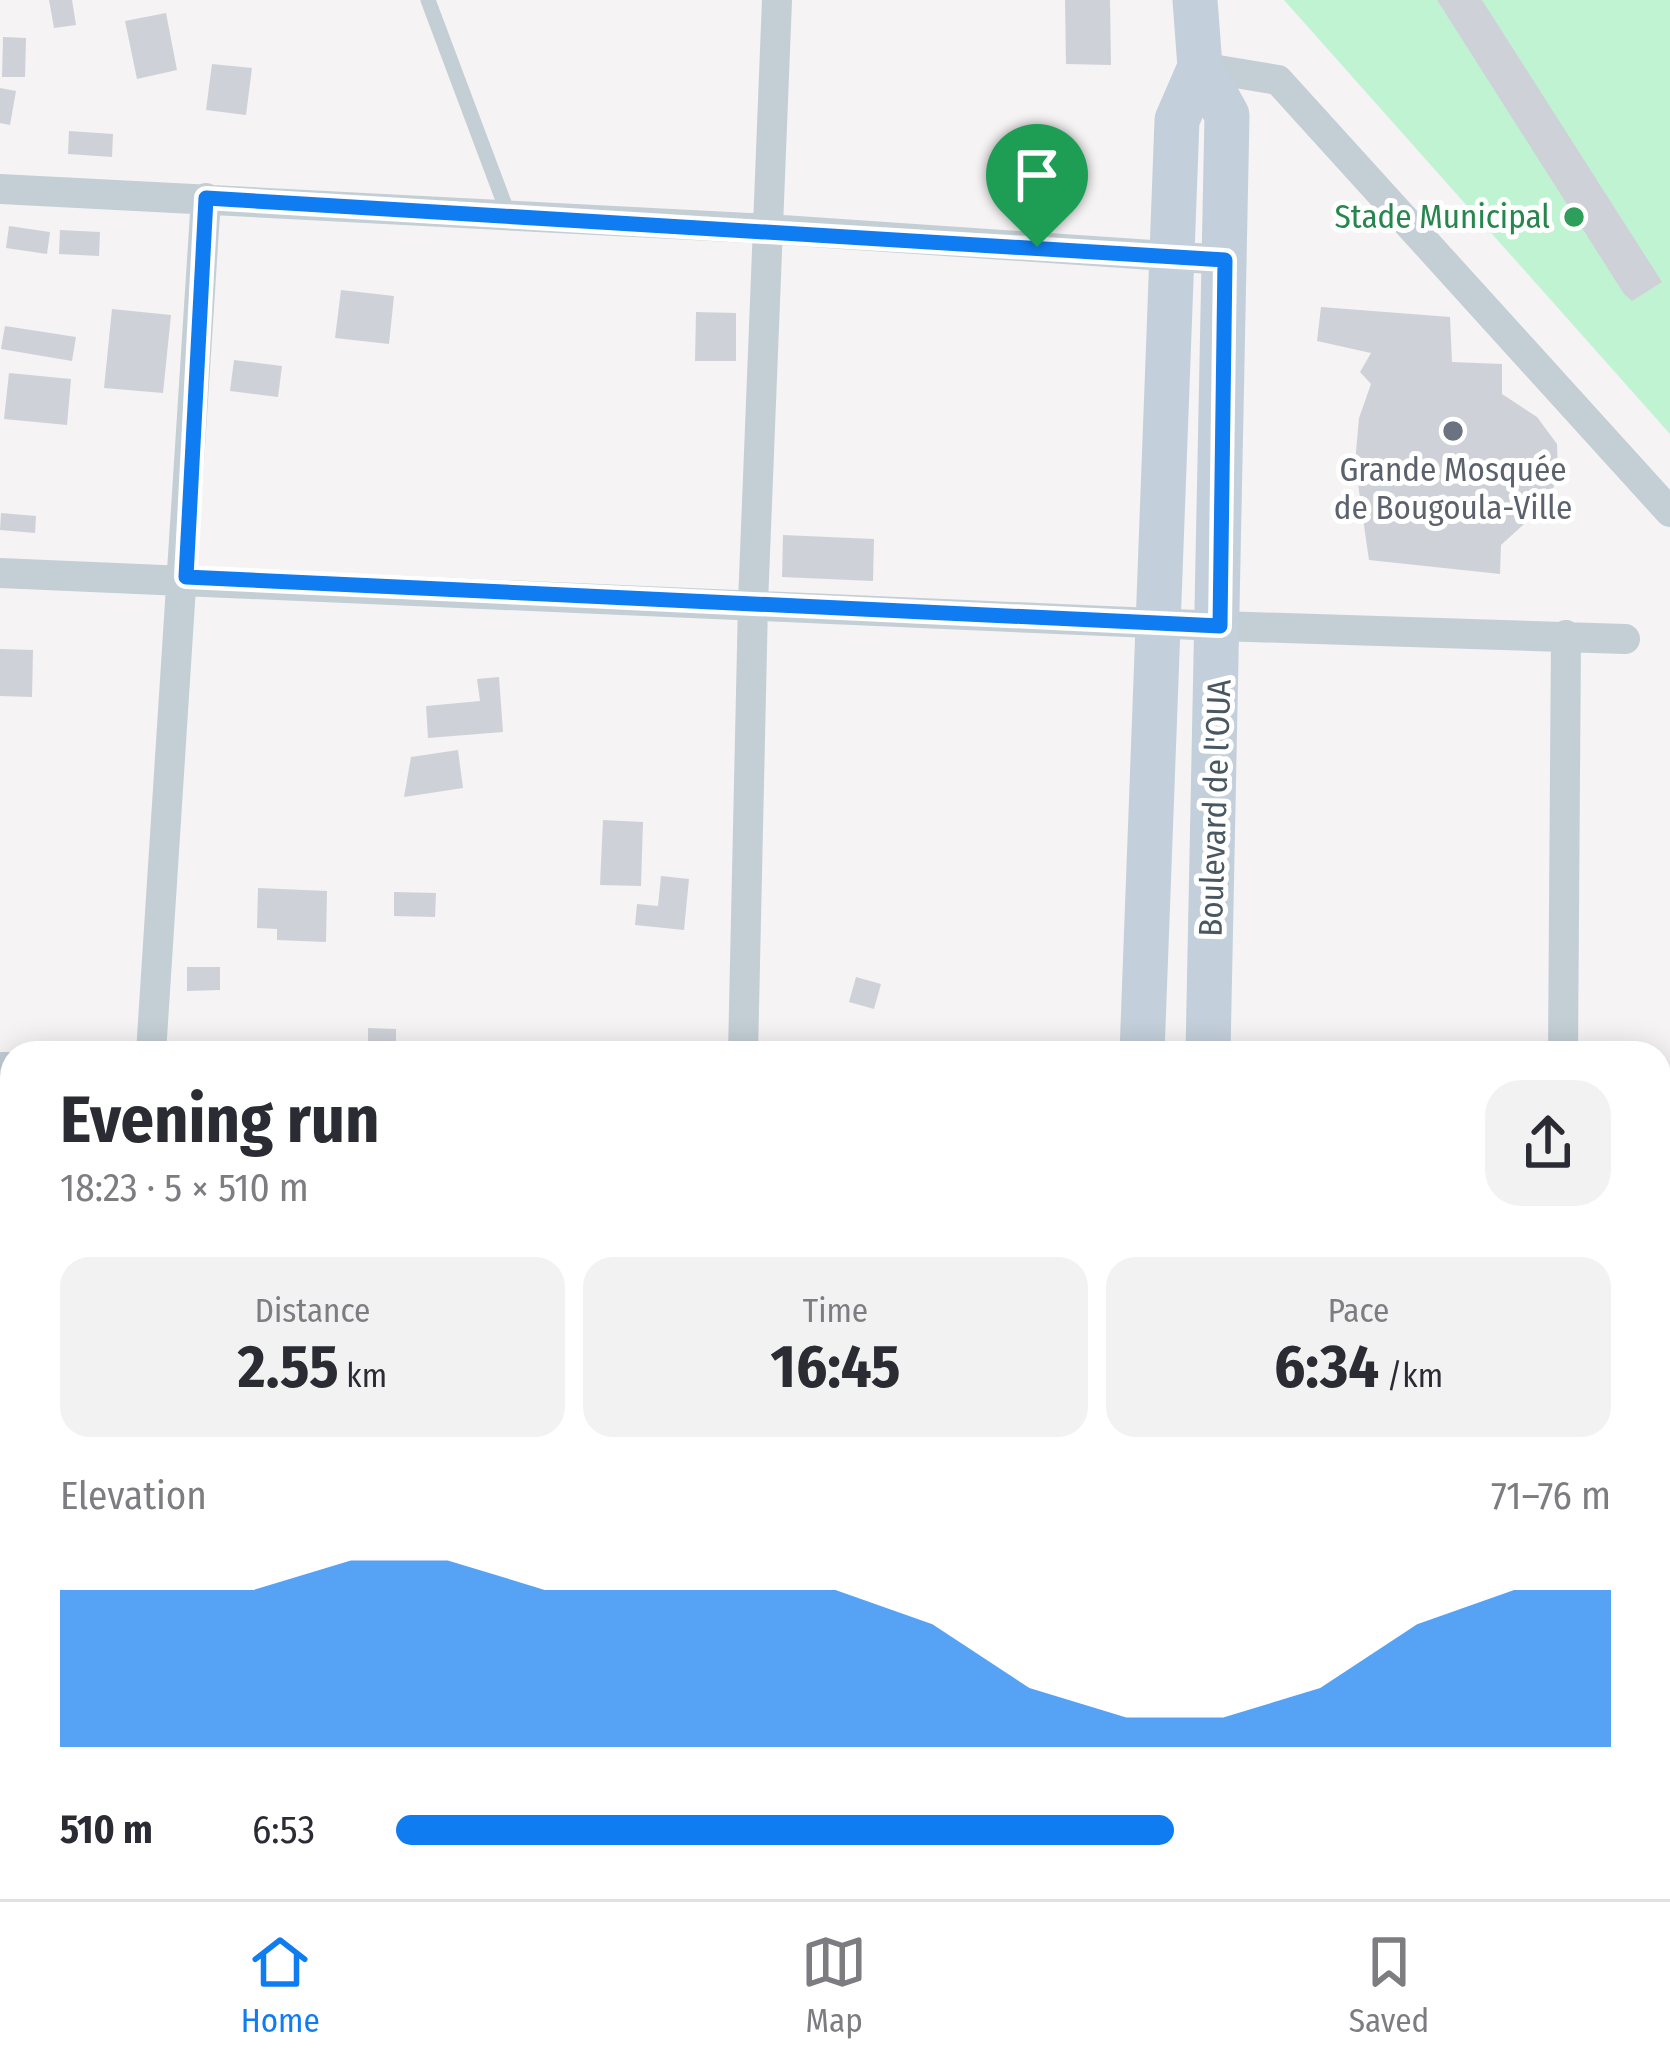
<!DOCTYPE html>
<meta charset="utf-8">
<style>
body{margin:0;font-family:"Fira Sans Condensed",sans-serif;background:#f2f2f3;color:#2b2b33;height:100vh;display:flex;flex-direction:column;font-size:45px;white-space:nowrap}
*{box-sizing:border-box;margin:0}
p{font-size:39px;color:#7c7c81}
.icon{flex:none;width:66px;height:66px;fill:none;stroke:currentColor;stroke-width:2;stroke-linecap:round;stroke-linejoin:round}
.map{position:relative;flex:1;overflow:hidden}
.sheet{position:absolute;left:0px;top:1041px;width:1671px;height:858px;display:flex;flex-direction:column;background:#fff;border-radius:36px 36px 0 0;box-shadow:0 6px 30px #0003}
.sheet>*{flex:none}
.pin{position:absolute;display:grid;place-items:center;width:102px;height:102px;color:#fff;margin:-123px -51px;border-radius:50% 50% 50% 0;rotate:-45deg;box-shadow:0 0 12px #0007}
.pin .icon{rotate:45deg}
.round{display:grid;place-items:center;flex:none;width:126px;height:126px;border-radius:36px;background:#f2f2f3}
.overview{display:flex;align-items:center;justify-content:space-between;height:204px;padding:0 60px}
h1{font-size:66px;font-weight:700;line-height:90px}
.stats{display:grid;grid-template-columns:repeat(3,1fr);gap:18px;height:204px;padding:12px 60px}
.stats div{display:grid;align-content:center;border-radius:30px;background:#f2f2f3;text-align:center}
.stats b{font-size:60px;font-weight:700}
.stats small{font-size:33px;font-weight:400}
.stats p{font-size:33px}
.chart{height:336px;padding:24px 60px}
.chart p{display:flex;justify-content:space-between}
.chart svg{width:100%;height:216px;margin-top:12px;fill:#107cf1;opacity:.7}
ul{padding:0 60px;list-style:none;font-size:39px}
li{display:grid;grid-template-columns:192px 144px 1fr;align-items:center;height:90px}
li i{height:30px;border-radius:15px;background:#107cf1}
.dock{display:flex;justify-content:space-around;align-items:center;height:168px;border-top:3px solid #e1e1e2;background:#fff;font-size:33px;color:#7c7c81}
.dock a{display:grid;justify-items:center;gap:6px}
.dock .on{color:#107cf1}
.map>svg:first-child{display:block}
</style>
<div class="map">
<svg width="1670" height="1899" viewBox="0 0 1670 1899">
<rect width="100%" height="100%" fill="#f5f3f3"/>
<path fill="#c0f3d2" d="M1284,0H1670V434Z"/>
<path fill="#ced2d8" d="M49,0H72L76,25L54,28Z
M1065,0H1110L1111,65L1066,64Z
M1437,0H1482L1662,282L1632,301L1624,294Z
M166,13L177,70L137,79L125,21Z
M3,37L26,38L25,77H2Z
M212,64L252,68L246,115L206,110Z
M0,88L16,91L10,125L0,123Z
M69,131L113,134L112,157L68,154Z
M9,226L50,232L47,254L6,248Z
M60,230L100,232L99,256L59,254Z
M341,290L394,296L389,344L335,338Z
M1321,307L1450,317L1452,362L1502,364V394L1537,417L1557,444L1558,478L1545,505L1501,545L1500,574L1369,560L1355,463L1359,418L1371,384L1360,372L1371,353L1317,341Z
M112,309L171,315L163,393L104,388Z
M696,312L736,313V361H695Z
M5,326L76,337L72,361L1,349Z
M234,360L282,366L278,397L230,391Z
M9,373L71,379L67,425L4,419Z
M1,513L36,516L35,533L0,530Z
M783,535L874,539L873,581L782,577Z
M0,649L33,650L32,697L0,696Z
M499,677L503,732L428,738L426,706L480,701L477,679Z
M458,750L463,788L404,797L411,757Z
M603,820L643,822L641,886L600,885Z
M661,876L689,879L684,930L635,925L637,904L658,906Z
M258,888L327,891L326,942L277,940V929L257,928Z
M394,892L436,893L435,917L394,916Z
M187,967H220V990L187,991Z
M856,977L881,984L874,1009L849,1002Z
M368,1028L396,1029V1053H368Z
M1659,1221L1670,1222V1275L1659,1274Z"/>
<g fill="none" stroke-linecap="round" stroke-linejoin="round">
<path stroke="#c3ced5" stroke-width="15" d="M428,0L509,216"/>
<path stroke="#c3ced5" stroke-width="30" d="M1200,67L1278,80L1670,512
M0,189L768,229L1225,260
M0,573L1220,626L1625,639
M151,1053L206,198
M743,1053L753,603L777,0
M1563,1053L1566,635
M0,1067H12
M1659,1117L1670,1118
M0,1522L12,1523
M1659,1596H1670
M42,1899V1887
M433,1899V1887
M654,1899V1887
M1522,1899L1523,1887"/>
<path stroke="#c3cfda" stroke-width="45" d="M1200,67L1227,115L1208,1053
M1142,1053L1177,120L1200,67L1195,0
M1112,1899L1113,1887
M1178,1899V1887"/>
</g>
<g fill="none" stroke-linecap="round" stroke-linejoin="round">
<defs>
<path id="route" d="M206,198L1225,260L1220,626L186,577Z"/>
</defs>
<use href="#route" stroke="#fff" stroke-width="24"/>
<use href="#route" stroke="#107cf1" stroke-width="15"/>
</g>
<circle fill="#2e9e5b" stroke="#fff" stroke-width="4.5" cx="1574" cy="217" r="12"/>
<circle fill="#6b7280" stroke="#fff" stroke-width="4.5" cx="1453" cy="431" r="12"/>
<g text-anchor="middle" dominant-baseline="central" stroke-width="10" stroke-linejoin="round" paint-order="stroke">
<g font-size="33" fill="#27864d" stroke="#fff" text-anchor="end">
<text x="1550" y="217">Stade Municipal</text>
</g>
<g font-size="33" fill="#5b616d" stroke="#fff">
<text x="1453" y="470">Grande Mosquée<tspan x="1453" dy="38">de Bougoula-Ville</tspan></text>
</g>
<g font-size="33" fill="#495762" stroke="#fff">
<text transform="translate(1215 808) rotate(-88)">Boulevard de l'OUA</text>
</g>
</g>
</svg>
<div class="pin" style="left:1037px;top:247px;background:#1e9e55"><svg class="icon" aria-label="arrive" viewBox="0 0 24 24"><path d="M6 21V4h12l-3 4 3 4H6"/></svg></div>
<section class="sheet">
<div class="overview"><div><h1>Evening run</h1><p>18:23 · 5 × 510 m</p></div><a class="round"><svg class="icon" aria-label="share" viewBox="0 0 24 24"><path d="M12 15V3M7 8l5-5 5 5M5 13v7h14v-7"/></svg></a></div>
<div class="stats">
<div><p>Distance</p><b>2.55<small> km</small></b></div>
<div><p>Time</p><b>16:45</b></div>
<div><p>Pace</p><b>6:34<small> /km</small></b></div>
</div>
<div class="chart"><p><span>Elevation</span>71–76 m</p>
<svg viewBox="0 0 160 44" preserveAspectRatio="none"><path d="M0 44V12L10 12L20 12L30 6L40 6L50 12L60 12L70 12L80 12L90 19L100 32L110 38L120 38L130 32L140 19L150 12L160 12V44z"/></svg>
</div>
<ul>
<li><b>510 m</b>6:53<i style="width:64%"></i></li>
</ul>
</section>
</div>
<nav class="dock">
<a class="on"><svg class="icon" aria-label="home" viewBox="0 0 24 24"><path d="M3 11l9-7 9 7M6 9v11h12V9"/></svg>Home</a>
<a><svg class="icon" aria-label="map" viewBox="0 0 24 24"><path d="M3 6l6-2 6 2 6-2v14l-6 2-6-2-6 2zM9 4v14M15 6v14"/></svg>Map</a>
<a><svg class="icon" aria-label="saved" viewBox="0 0 24 24"><path d="M7 4h10v16l-5-4-5 4z"/></svg>Saved</a>
</nav>
